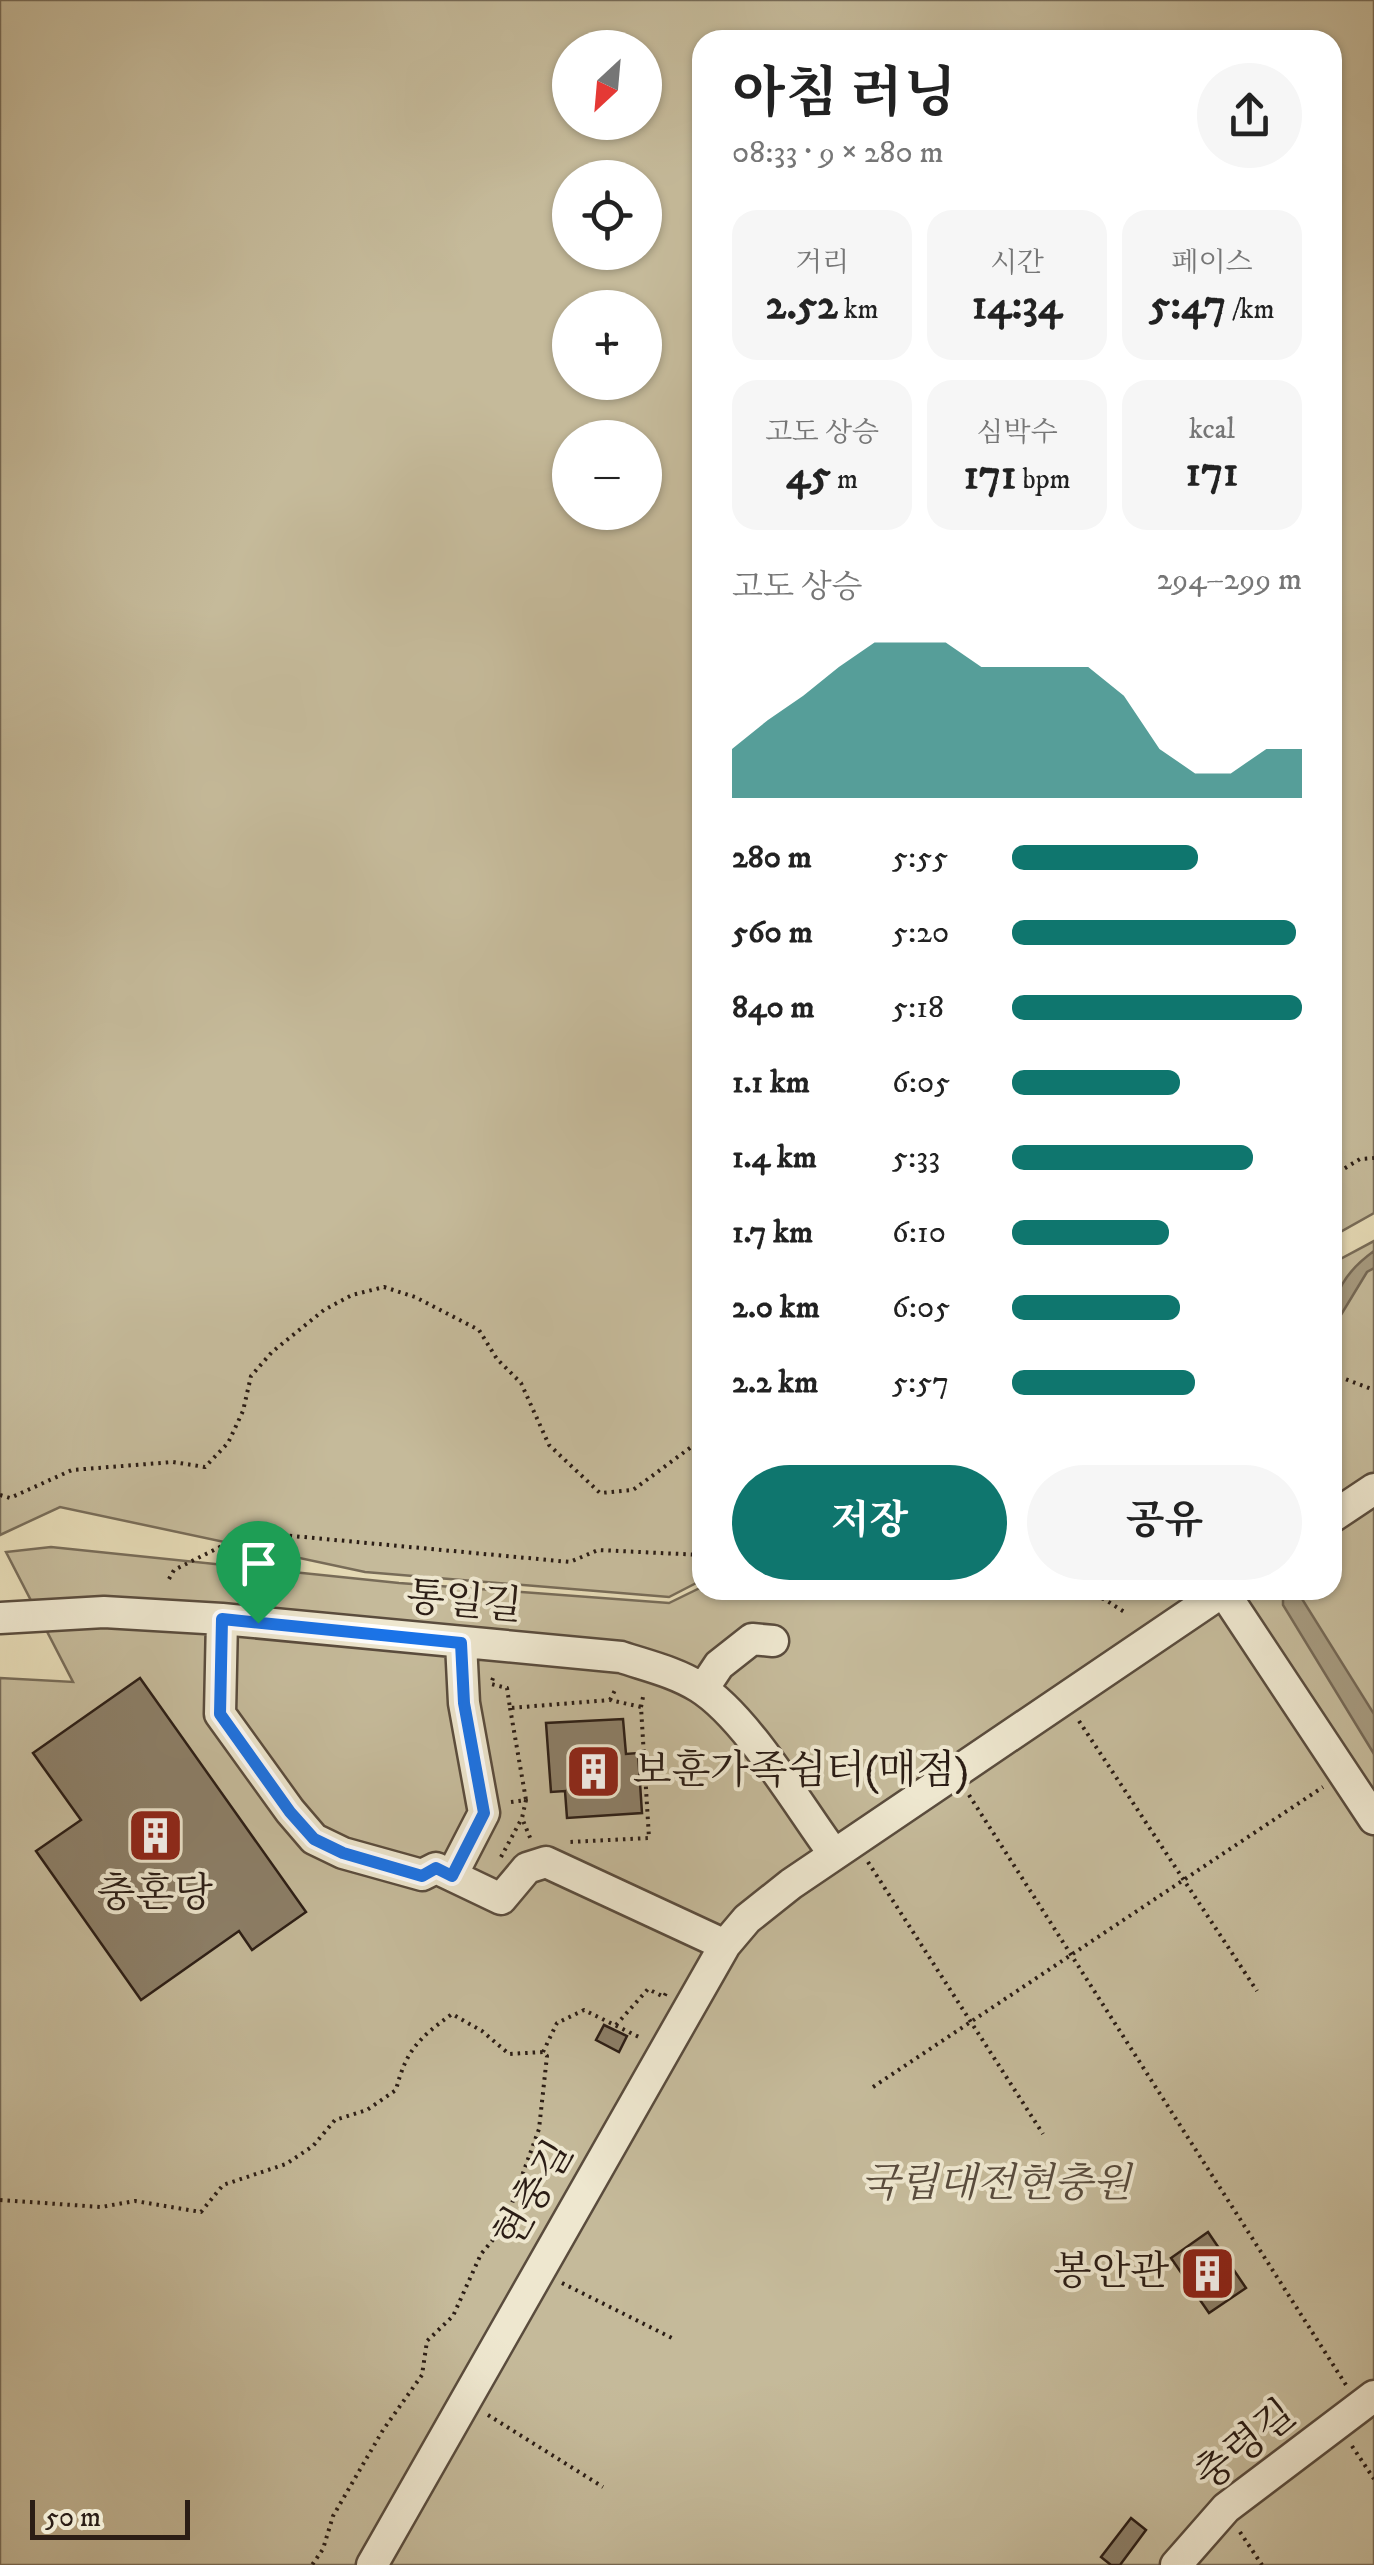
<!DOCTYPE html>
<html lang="ko">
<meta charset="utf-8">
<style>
body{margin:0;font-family:"IM FELL DW Pica","Noto Serif KR",serif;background:#f6f6f6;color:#222;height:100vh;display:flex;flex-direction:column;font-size:38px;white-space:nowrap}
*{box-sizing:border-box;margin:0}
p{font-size:32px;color:#767676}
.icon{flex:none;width:55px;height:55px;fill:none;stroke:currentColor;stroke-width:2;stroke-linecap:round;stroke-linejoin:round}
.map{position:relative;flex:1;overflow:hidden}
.drawer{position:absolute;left:692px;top:30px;width:650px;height:1570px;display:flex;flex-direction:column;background:#fff;border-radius:30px;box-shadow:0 2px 8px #0004}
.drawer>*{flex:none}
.needle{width:65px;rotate:206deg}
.buttons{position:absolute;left:552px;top:30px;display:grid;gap:20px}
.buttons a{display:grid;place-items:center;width:110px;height:110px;border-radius:50%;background:#fff;box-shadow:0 2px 8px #0004;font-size:50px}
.scale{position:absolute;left:30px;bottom:25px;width:160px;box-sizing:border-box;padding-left:10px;border:5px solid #2b1d15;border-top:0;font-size:28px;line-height:35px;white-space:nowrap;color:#2b1d15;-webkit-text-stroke:8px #eee7cf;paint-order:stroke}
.pin{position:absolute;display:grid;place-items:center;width:85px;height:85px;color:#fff;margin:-102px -42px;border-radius:50% 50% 50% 0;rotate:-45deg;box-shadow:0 0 10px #0007}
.pin .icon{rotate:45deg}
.round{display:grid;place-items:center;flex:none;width:105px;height:105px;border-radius:52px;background:#f6f6f6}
.overview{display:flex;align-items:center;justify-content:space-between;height:170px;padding:0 40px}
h1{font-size:55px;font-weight:700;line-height:75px}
.stats{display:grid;grid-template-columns:repeat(3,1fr);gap:15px;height:170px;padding:10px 40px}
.stats div{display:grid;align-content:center;border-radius:25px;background:#f6f6f6;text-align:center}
.stats b{font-size:42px;font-weight:700}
.stats small{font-size:28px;font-weight:400}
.stats p{font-size:28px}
.chart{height:280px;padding:20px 40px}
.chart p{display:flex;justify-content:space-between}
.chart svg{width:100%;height:180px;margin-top:10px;fill:#0f766e;opacity:.7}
.action{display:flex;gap:20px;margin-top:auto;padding:20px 40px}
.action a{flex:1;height:115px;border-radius:60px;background:#0f766e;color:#fff;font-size:40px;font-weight:700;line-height:115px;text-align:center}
.action a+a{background:#f6f6f6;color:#222}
ul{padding:0 40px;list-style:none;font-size:32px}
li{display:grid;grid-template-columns:160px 120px 1fr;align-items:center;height:75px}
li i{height:25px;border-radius:12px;background:#0f766e}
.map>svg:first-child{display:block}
</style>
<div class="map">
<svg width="1374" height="2565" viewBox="0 0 1374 2565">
<rect width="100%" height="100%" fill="#e5dab5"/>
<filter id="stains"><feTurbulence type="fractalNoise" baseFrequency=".002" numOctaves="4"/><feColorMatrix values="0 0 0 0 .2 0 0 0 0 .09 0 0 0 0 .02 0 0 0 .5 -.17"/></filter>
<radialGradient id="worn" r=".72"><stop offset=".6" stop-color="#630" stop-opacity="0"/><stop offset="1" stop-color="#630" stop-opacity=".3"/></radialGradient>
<path fill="#c5ba9a" stroke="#786c58" stroke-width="2.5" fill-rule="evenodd" d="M0,0H1374V1213L1333,1236L1332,40H702V1580L669,1597L365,1572L60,1507L0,1535ZM570,48H645V122H570ZM570,178H645V252H570ZM570,308H645V382H570ZM570,438H645V512H570Z
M1374,1241V2565H0V1678L73,1682L6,1552L51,1547L399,1583L669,1603L702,1587L1332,1590L1333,1263Z"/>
<path fill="#a69a7f" stroke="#756855" stroke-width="2.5" d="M1374,1251V1268L1367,1272L1333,1328C1332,1293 1345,1272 1374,1251Z
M1283,1590L1299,1594L1374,1714V1754L1283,1605Z"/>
<path fill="#8c7f68" stroke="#2b1d15" stroke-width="2.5" d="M140,1678L306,1912L252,1950L239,1931L141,2000L36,1851L81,1820L33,1753Z
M623,1719L626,1754L638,1753L642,1813L567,1818L565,1791L551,1792L546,1723Z
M604,2025L627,2036L619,2052L596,2040Z
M1208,2232L1246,2288L1209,2313L1171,2258Z
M1131,2518L1146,2530L1120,2565H1111L1101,2557Z"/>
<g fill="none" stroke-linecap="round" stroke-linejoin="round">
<defs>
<path id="minor" d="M1332,1517L1374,1489
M1223,1591L1374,1819
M0,1618L104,1612L222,1619L621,1657C648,1666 675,1672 699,1687C747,1717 799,1807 834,1854
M222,1619L220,1714L290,1811L314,1839L343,1853L422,1875L436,1868L501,1899L527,1868L546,1862L725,1945
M703,1689L719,1665L752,1639L773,1641
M452,1875L484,1813L464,1703L461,1643
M372,2565L725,1945L747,1919L791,1884L1225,1590
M1176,2565L1226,2508L1374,2396"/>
</defs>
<use href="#minor" stroke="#5a4c3d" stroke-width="35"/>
<path stroke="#2b1d15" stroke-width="4" stroke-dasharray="2.5 5" stroke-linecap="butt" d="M1332,1176L1360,1159L1374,1158
M1332,1374L1374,1390
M0,1495L10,1498L72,1470L173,1462L205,1467L228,1443L243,1411L251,1376L272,1352L324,1310L352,1295L384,1287L415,1297L479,1330L497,1359L521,1383L549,1445L600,1493L633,1490L702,1439
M169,1579L174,1570L250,1532L570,1562L598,1550L702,1555
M1050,1590L1104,1599L1126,1613
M493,1678L491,1684L507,1688L510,1708L610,1700L641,1707L649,1838L568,1842
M610,1700L615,1690
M641,1707L643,1697
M510,1708L526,1800
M1079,1721L1257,1991
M969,1795L1346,2385
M511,1802L526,1800L522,1818L531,1840
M501,1857L522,1818
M868,1862L1043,2134
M616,2025L648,1989L664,1997L666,1993
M543,2052L557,2023L584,2010L641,2038
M873,2087L1323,1787
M0,2200L101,2207L135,2201L201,2212L223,2185L286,2164L313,2146L335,2120L367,2110L396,2090C406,2050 419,2038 452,2014L482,2031L509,2054L543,2052L547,2056L539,2129L503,2228L481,2254L453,2316L427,2341L422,2375L383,2430L333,2516L323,2549L312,2565
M562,2283L674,2339
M488,2415L603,2487
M1352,2446L1374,2479
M1240,2532L1262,2565"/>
<use href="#minor" stroke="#eee7cf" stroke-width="30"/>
</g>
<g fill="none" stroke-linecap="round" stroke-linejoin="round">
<defs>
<path id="route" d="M222,1619L461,1643L464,1703L484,1813L452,1876L436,1868L422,1876L343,1853L314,1839L290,1812L220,1714Z"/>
</defs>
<use href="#route" stroke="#fff" stroke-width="20"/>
<use href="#route" stroke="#1a73e8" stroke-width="12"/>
</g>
<defs>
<symbol id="building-square" viewBox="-11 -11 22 22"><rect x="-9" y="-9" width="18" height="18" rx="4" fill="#8f2418" stroke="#eee7cf"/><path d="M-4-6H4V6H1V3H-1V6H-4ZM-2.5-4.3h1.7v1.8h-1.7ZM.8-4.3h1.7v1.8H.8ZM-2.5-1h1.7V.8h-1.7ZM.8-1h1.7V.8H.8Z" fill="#fff"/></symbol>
</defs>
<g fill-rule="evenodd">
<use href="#building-square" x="562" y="1740" width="63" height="63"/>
<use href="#building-square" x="124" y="1804" width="63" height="63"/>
<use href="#building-square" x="1176" y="2242" width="63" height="63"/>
</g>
<g text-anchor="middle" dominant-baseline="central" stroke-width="8" stroke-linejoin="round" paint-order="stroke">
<g font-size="40" fill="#2b1d15" stroke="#eee7cf">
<text transform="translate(464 1603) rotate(5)">통일길</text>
<text transform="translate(535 2195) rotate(-60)">현충길</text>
<text transform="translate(1246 2446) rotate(-39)">충령길</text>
</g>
<g font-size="40" fill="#2b1d15" stroke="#eee7cf" text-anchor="start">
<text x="633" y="1772">보훈가족쉼터(매점)</text>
<text x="155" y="1895" text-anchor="middle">충혼당</text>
<text x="1169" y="2273" text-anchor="end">봉안관</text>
</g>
<g font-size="40" font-style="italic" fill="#594c3d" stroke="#eee7cf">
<text x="996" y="2185">국립대전현충원</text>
</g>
</g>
<rect width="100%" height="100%" filter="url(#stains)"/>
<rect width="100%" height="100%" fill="url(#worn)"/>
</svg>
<div class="buttons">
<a><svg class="needle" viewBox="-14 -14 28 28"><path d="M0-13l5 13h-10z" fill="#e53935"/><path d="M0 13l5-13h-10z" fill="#767676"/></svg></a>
<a><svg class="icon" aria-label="locate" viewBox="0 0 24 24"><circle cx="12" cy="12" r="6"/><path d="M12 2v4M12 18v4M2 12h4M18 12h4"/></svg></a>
<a>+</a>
<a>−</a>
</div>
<div class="scale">50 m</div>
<div class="pin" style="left:258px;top:1623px;background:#1e9e55"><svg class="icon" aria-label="arrive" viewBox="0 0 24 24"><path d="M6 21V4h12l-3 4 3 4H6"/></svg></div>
<section class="drawer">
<div class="overview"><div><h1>아침 러닝</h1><p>08:33 · 9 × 280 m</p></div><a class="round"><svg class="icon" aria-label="share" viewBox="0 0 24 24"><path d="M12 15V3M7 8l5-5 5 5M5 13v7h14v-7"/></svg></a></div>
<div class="stats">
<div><p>거리</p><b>2.52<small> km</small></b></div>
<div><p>시간</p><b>14:34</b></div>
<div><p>페이스</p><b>5:47<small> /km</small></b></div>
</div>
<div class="stats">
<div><p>고도 상승</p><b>45<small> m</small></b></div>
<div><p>심박수</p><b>171<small> bpm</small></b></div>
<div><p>kcal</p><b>171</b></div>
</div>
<div class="chart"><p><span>고도 상승</span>294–299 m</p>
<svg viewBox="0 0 160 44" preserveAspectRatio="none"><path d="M0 44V32L10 25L20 19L30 12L40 6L50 6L60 6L70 12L80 12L90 12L100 12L110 19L120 32L130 38L140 38L150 32L160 32V44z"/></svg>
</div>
<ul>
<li><b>280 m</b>5:55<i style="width:64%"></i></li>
<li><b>560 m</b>5:20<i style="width:98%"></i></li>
<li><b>840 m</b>5:18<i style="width:100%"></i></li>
<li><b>1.1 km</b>6:05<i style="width:58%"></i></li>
<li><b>1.4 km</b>5:33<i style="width:83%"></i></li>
<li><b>1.7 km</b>6:10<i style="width:54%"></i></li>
<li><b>2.0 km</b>6:05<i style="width:58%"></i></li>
<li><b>2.2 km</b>5:57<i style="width:63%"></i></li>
</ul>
<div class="action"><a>저장</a><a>공유</a></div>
</section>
</div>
